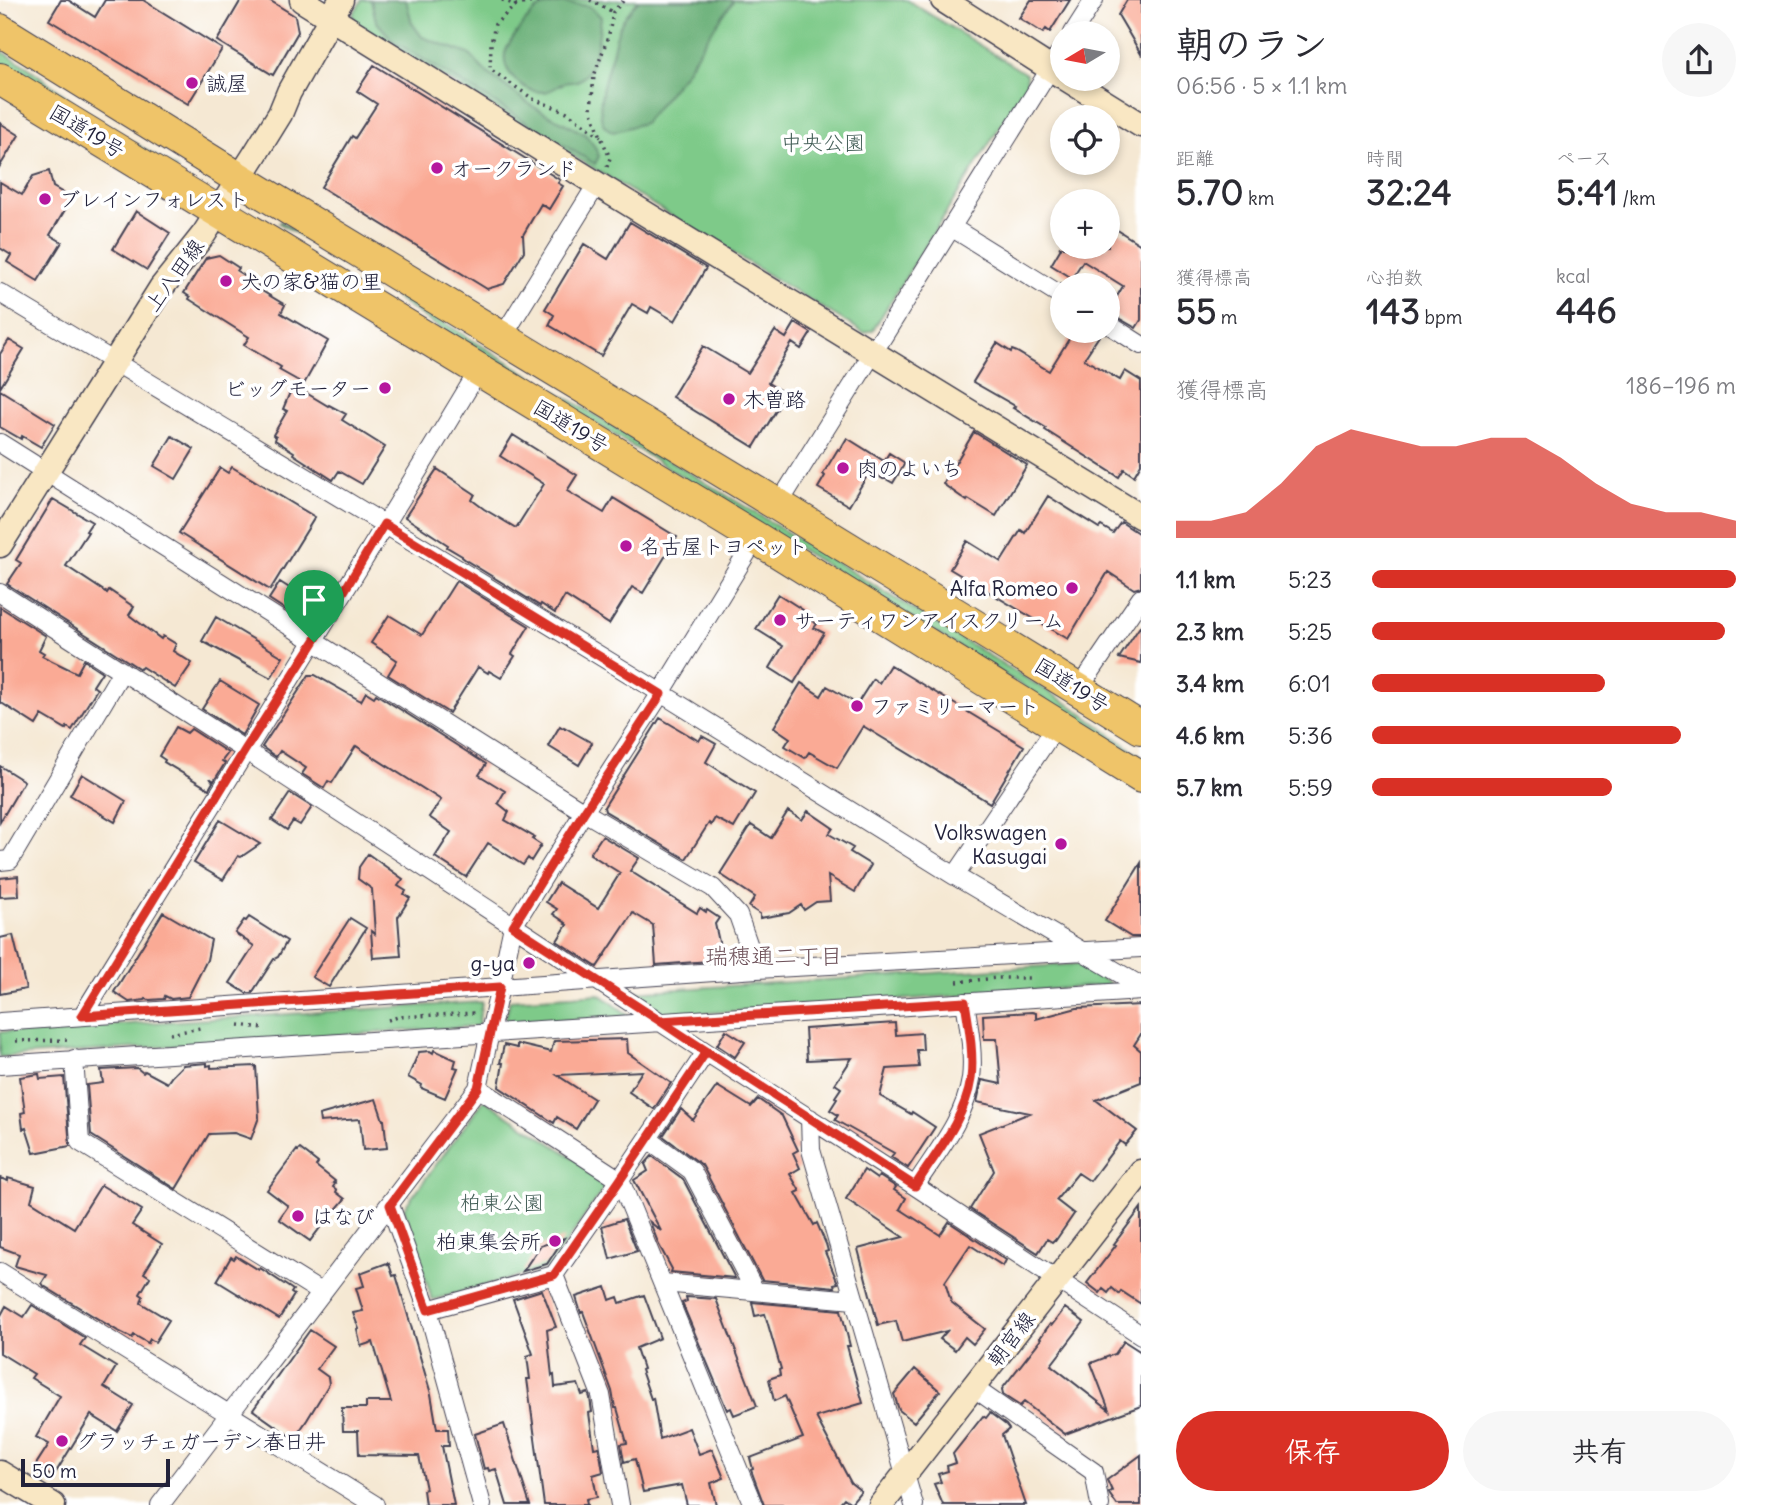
<!DOCTYPE html>
<html lang="ja">
<meta charset="utf-8">
<style>
body{margin:0;font-family:Delius,"Klee One",sans-serif;background:#f7f7f7;color:#2b2b33;height:100vh;display:flex;flex-direction:column;font-size:26px;white-space:nowrap}
*{box-sizing:border-box;margin:0}
p{font-size:23px;color:#7c7c81}
.icon{flex:none;width:38px;height:38px;fill:none;stroke:currentColor;stroke-width:2;stroke-linecap:round;stroke-linejoin:round}
.map{position:relative;flex:1;overflow:hidden}
.panel{display:flex;flex-direction:column;background:#fff;width:630px}
.panel>*{flex:none}
.needle{width:46px;rotate:260deg}
.buttons{position:absolute;left:1050px;top:21px;display:grid;gap:14px}
.buttons a{display:grid;place-items:center;width:70px;height:70px;border-radius:50%;background:#fff;box-shadow:0 4px 10px #0003;font-size:35px}
.scale{position:absolute;left:21px;bottom:18px;width:149px;box-sizing:border-box;padding-left:7px;border:4px solid #22223b;border-top:0;font-size:19px;line-height:24px;white-space:nowrap;color:#22223b;-webkit-text-stroke:5px #fff;paint-order:stroke}
.pin{position:absolute;display:grid;place-items:center;width:60px;height:60px;color:#fff;margin:-72px -30px;border-radius:50% 50% 50% 0;rotate:-45deg;box-shadow:0 0 7px #0007}
.pin .icon{rotate:45deg}
.round{display:grid;place-items:center;flex:none;width:74px;height:74px;border-radius:37px;background:#f7f7f7}
.headline{display:flex;align-items:center;justify-content:space-between;height:119px;padding:0 35px}
h1{font-size:38px;font-weight:700;line-height:52px}
.stats{display:grid;grid-template-columns:repeat(3,1fr);gap:10px;height:119px;padding:7px 35px}
.stats div{display:grid;align-content:center}
.stats b{font-size:35px;font-weight:700}
.stats small{font-size:19px;font-weight:400}
.stats p{font-size:19px}
.chart{height:196px;padding:14px 35px}
.chart p{display:flex;justify-content:space-between}
.chart svg{width:100%;height:126px;margin-top:7px;fill:#d93025;opacity:.7}
.primary-button{display:flex;gap:14px;margin-top:auto;padding:14px 35px}
.primary-button a{flex:1;height:80px;border-radius:42px;background:#d93025;color:#fff;font-size:28px;font-weight:700;line-height:80px;text-align:center}
.primary-button a+a{background:#f7f7f7;color:#2b2b33}
ul{padding:0 35px;list-style:none;font-size:23px}
li{display:grid;grid-template-columns:112px 84px 1fr;align-items:center;height:52px}
li i{height:18px;border-radius:9px;background:#d93025}
main{display:flex;flex:1;min-height:0}
.map>svg:first-child{display:block}
</style>
<main>
<div class="map">
<svg width="1141" height="1505" viewBox="0 0 1141 1505">
<rect width="100%" height="100%" fill="#fff"/>
<filter id="ink" filterUnits="userSpaceOnUse"><feTurbulence type="fractalNoise" baseFrequency=".0143" numOctaves="2"/><feDisplacementMap in="SourceGraphic" scale="14" xChannelSelector="R" yChannelSelector="G"/><feConvolveMatrix kernelMatrix="1 2 1 2 8 2 1 2 1" color-interpolation-filters="sRGB"/></filter>
<filter id="wash" filterUnits="userSpaceOnUse"><feTurbulence type="fractalNoise" baseFrequency=".00686" numOctaves="4" result="noise"/><feDisplacementMap in="SourceGraphic" scale="28" xChannelSelector="R" yChannelSelector="G"/><feGaussianBlur stdDeviation="1.57" result="paint"/><feColorMatrix in="noise" values="0 0 0 0 0 0 0 0 0 0 0 0 0 0 0 0 0 1.4 0 .05"/><feComposite in="paint" operator="in"/></filter>
<g filter="url(#wash)">
<rect width="100%" height="100%" fill="#f5e8d3"/>
<path fill="#7eca89" stroke="#507662" stroke-width="2" d="M362,0H907L1026,74L1027,83L873,330L864,333L355,23L353,14Z
M0,50L29,68L98,120L177,169L176,171L0,63Z
M281,221L436,318L1070,705L1141,756V759L429,321L355,269L279,223Z
M1078,964L1112,985L664,1016L631,992Z
M600,994L631,1017L504,1024L510,1000Z
M482,1002L478,1026L0,1057V1032Z
M484,1100L599,1174L605,1187L549,1268L432,1300L404,1208Z"/>
<path fill="#66ae75" stroke="#446858" stroke-width="2" d="M371,0H406L412,23L422,37L469,54L485,71L532,106L585,134L595,147L599,156L595,164L393,41L376,21Z
M639,0H734L709,35L685,73L644,123L613,132C610,130 606,128 604,125C594,110 607,70 612,54C615,43 616,33 622,22C626,14 633,7 639,0Z
M561,3L589,6L601,17C599,34 596,74 577,81C572,83 567,81 562,84C555,87 551,92 543,92C525,93 502,73 505,54C506,45 531,12 540,8C546,5 554,5 561,3Z"/>
<g id="blocks">
<path fill="#faaa95" d="M61,0H68L95,17L105,0H143L222,49L188,104L49,20Z
M241,0H269L295,16L298,32L273,75L217,41Z
M1031,0H1070L1050,32L1046,29L1043,33L1019,18Z
M1127,0H1141V54L1118,15Z
M374,65L560,180L558,183L563,186L549,209L541,204L523,235L524,251L504,284L487,289L321,187L352,136L355,138L377,104L357,91Z
M0,123L19,135L0,166Z
M49,171L53,187L72,198L50,235L62,242L38,281L7,262L11,255L0,248V182L22,195L33,176Z
M136,211L170,233L147,270L113,249Z
M630,222L706,268L675,321L651,307L648,313L632,304L601,356L549,325L554,315L545,309L584,244L608,259Z
M1108,224L1141,245V320L1136,328L1108,312L1123,286L1083,261L1072,278L1051,265L1061,248L1059,247H1108Z
M219,255L239,268L237,271L259,285L257,288L285,305L281,313L328,341L304,384L279,370L281,367L244,345L249,337L189,299L190,297L184,293L206,258Z
M795,323L811,333L801,349L792,343L768,383L786,394L754,447L672,397L703,346L748,373L775,331L786,338Z
M1074,331H1099L1101,333L1084,359L1120,380L1125,371L1141,381V464L1134,476L1124,469L1119,477L1045,430L1046,428L1013,408L1015,406L973,382L997,343L1011,352L1012,350L1017,352L1049,371Z
M9,340L24,349L0,388V354Z
M293,385L328,406L329,405L346,414L342,420L385,447L362,484L339,471L333,480L293,454L294,452L275,440L276,437L273,435L287,411L283,409Z
M0,390L55,424L41,447L22,436L21,439L0,427Z
M974,432L1027,465L996,516L968,499L967,501L943,484Z
M513,435L577,475L567,491L604,513L613,498L677,537L643,593L632,587L609,624L565,596L555,613L541,604L540,606L467,561L462,557V556L447,547L448,545L405,517L437,469L475,494L472,500L484,509L516,528L544,484L500,456Z
M172,436L194,449L176,479L154,466Z
M847,438L884,461L889,453L905,463L893,483L884,478L883,479L870,471L849,506L818,488L825,476L823,474L838,449L840,450Z
M232,467L315,517L270,590L179,533L220,468L228,473Z
M1048,496L1099,528L1101,526L1113,533L1121,522L1141,535V587L1134,589L1108,572L1068,639L950,569L967,541L1001,562L1021,530L1025,533Z
M53,499L92,522L86,531L88,532L66,566L107,593L109,590L134,607L129,615L161,639L163,636L176,644L173,651L192,663L175,688L142,667L140,669L7,584L21,563L16,560Z
M456,581L529,626L512,654L515,656L501,678L489,671L488,673L478,667L449,713L388,675L397,660L371,643L389,615L422,635Z
M280,582L316,605L306,623L269,599Z
M778,594L803,610L800,614L817,624L814,628L824,633L794,683L770,668L783,646L756,629Z
M0,607L46,636L39,650L44,653L42,656L77,673L84,660L102,672L93,686L97,689L72,730L67,727L66,729L42,715L36,725L0,702Z
M216,617L283,657L271,678L202,641Z
M1141,625V663L1119,658Z
M890,665L1024,746L990,803L863,726L837,768L809,752L805,758L785,746L790,738L774,727L801,683L821,696L827,686L857,704L873,679L879,683Z
M309,675H315L361,701L366,692L374,697L376,694L486,764L479,775L505,791L498,803L509,812L505,820L534,837L532,839L541,845L531,861L528,858L523,865L488,843L466,877L435,857L451,832L429,817L441,800L356,746L332,783L328,781L324,788L302,774L306,768L280,751L276,757L262,747Z
M220,681L259,705L242,735L202,709Z
M660,718L699,741L702,736L716,744L706,762L755,793L734,828L715,818L711,825L709,823L686,859L605,811L604,807Z
M560,726L563,728L564,727L592,743L579,765L548,746Z
M176,727L187,733L191,729L228,753L222,761L225,763L214,781L210,778L213,782L209,789L164,762L165,760L159,756Z
M0,766L24,781L0,822Z
M82,774L126,801L115,822L70,795Z
M290,793L312,807L300,825L293,821L287,830L272,820Z
M788,811L802,820L808,811L833,828L829,834L853,848L850,852L871,865L855,892L828,876L830,901L816,902L804,910L801,905L789,913L760,918V914L749,907L755,897L720,874L751,825L771,838Z
M220,820L260,844L241,857L238,856L223,880L194,863Z
M602,836L639,858L630,871L697,913L700,908L706,912L707,910L719,918L715,924L723,960L656,965L653,925L633,913L597,967L557,941L567,925L565,924L566,923L553,914L557,909L546,902L558,883L598,908L620,873L590,854Z
M368,854L403,879L398,886L406,891L404,894L410,898L398,917L401,956L373,958L371,931L375,934L372,889L358,879L359,867Z
M1141,863V937H1131L1105,921Z
M18,876L19,896L0,897V878Z
M163,912L211,940L207,960L188,997L171,999L165,996L164,999L149,1000L146,999L145,1000L129,1002L114,992Z
M249,917L287,941L278,957L274,959L252,993H246L230,983L254,946L235,933L244,920L246,921Z
M350,918L366,928L329,987L312,977Z
M13,935L26,989L0,994V938Z
M1141,1005V1034L1134,1045L1141,1051V1082L1096,1100L1137,1131L1125,1145L1120,1141L1090,1181L1078,1173L1056,1200L1074,1214L1056,1240L1055,1239L1052,1242L1047,1239L1038,1253L970,1209L994,1171L979,1133L1030,1113L977,1102L982,1080L1001,1084L997,1039H984L983,1015L1032,1012L1036,1013V1019L1077,1008Z
M895,1023L896,1035L922,1033L923,1050H917L919,1067L887,1069L880,1096L911,1114L912,1112L935,1127L908,1168L891,1157L894,1153L835,1120L838,1115L830,1110L837,1099L835,1097L841,1088L835,1084L852,1058L807,1060L805,1029Z
M726,1030L745,1042L735,1057L717,1045Z
M627,1039L628,1053L671,1083L654,1109L629,1092L642,1071L557,1075L594,1099L576,1129L557,1117L554,1123L499,1087L503,1063H500L504,1045L517,1048V1044L551,1052L554,1041Z
M434,1050L456,1060L454,1067L458,1068L445,1098L421,1088L422,1085L408,1077L419,1052L430,1051L433,1053Z
M207,1063V1066L211,1065V1068L256,1066L259,1117L251,1139L234,1133L209,1134L176,1189L91,1135L87,1085L103,1083L101,1070L137,1068L143,1073L145,1071L167,1083L172,1076L183,1065Z
M39,1074L40,1079L64,1077L70,1146L34,1153L26,1128L23,1129L21,1113L25,1112L20,1077Z
M717,1086L751,1107L758,1099L782,1116L798,1150L793,1153L800,1168L790,1174L800,1191L796,1193L814,1225L817,1223L826,1244L828,1251L825,1252L838,1283L834,1284L835,1287L762,1280L702,1165L663,1136L681,1109L693,1120Z
M376,1099L383,1120H384L387,1148L363,1150L360,1119L320,1122L319,1115Z
M300,1149L318,1163L316,1166L335,1181L333,1183L335,1184L333,1187L337,1190L336,1192L345,1199L333,1213L332,1212L310,1241L279,1219L288,1206L267,1190L297,1150L298,1151Z
M652,1156L683,1179L735,1278L671,1272L672,1269L659,1245L650,1222L661,1231L634,1180L648,1171L645,1164Z
M864,1170L877,1179L879,1176L896,1187L894,1190L906,1198L900,1209L940,1235L949,1222L1006,1260L1003,1266L970,1245L945,1282L951,1302L985,1329L973,1344L965,1337L955,1350L940,1339L947,1331L902,1342L896,1321L878,1325L858,1249L903,1237L846,1199Z
M0,1178L8,1181V1178L35,1186L31,1201L74,1228L101,1185L142,1210L132,1225L162,1244L144,1273L150,1277L140,1294L143,1296L141,1303L169,1320L155,1342L150,1339L148,1343L134,1335L132,1338L118,1331L44,1286L42,1283L47,1275L15,1266L19,1254L0,1247Z
M1141,1208V1304L1121,1291L1119,1294L1112,1288L1108,1293L1103,1289L1100,1293L1087,1283L1116,1245L1114,1244Z
M624,1219L637,1251L610,1259L602,1226Z
M564,1238L547,1264L523,1271L540,1246Z
M236,1256L259,1270L260,1268L293,1290L291,1293L294,1295L279,1319L217,1281L231,1257L234,1259Z
M387,1263L388,1265L389,1264L393,1276L396,1275L431,1394L437,1429H448L449,1446H442L454,1505H425L423,1490L426,1489L419,1456L359,1455L358,1431H343L342,1408H366V1402H391L373,1342L361,1346L357,1330L359,1329L353,1313L363,1311L356,1288L364,1286L360,1273Z
M606,1287L610,1300L618,1297L620,1303L644,1295L660,1338L636,1348L643,1369L641,1370L651,1399L653,1398L660,1439L689,1428L699,1454L712,1449L724,1478L711,1483L716,1505H687L682,1485L643,1492L635,1459L624,1462L621,1444L627,1443L617,1408H615L612,1391L583,1312L581,1313L576,1297Z
M542,1290L556,1327L547,1330L552,1376L554,1375L555,1387L578,1384L582,1395L588,1393L590,1398L592,1412L589,1413L594,1448L599,1447L603,1472L593,1475L597,1497L586,1499L587,1505H544L527,1379H530L527,1356L533,1354L513,1299Z
M686,1297L716,1299L757,1406L734,1415L731,1408L727,1410L682,1303L687,1301Z
M752,1302L841,1310L850,1346H847L863,1403L816,1417L851,1483L861,1491L851,1503L844,1498L838,1505H764L751,1470L753,1469L750,1458L803,1438L785,1396L774,1401L769,1379L780,1375L779,1370L781,1369L765,1314L755,1316Z
M32,1305L85,1338L80,1345L116,1367L104,1387L133,1405L117,1431L91,1415L53,1477L35,1466L49,1444L36,1437L60,1396L31,1378L34,1374L0,1353V1317L6,1306L24,1317Z
M1065,1308L1084,1322L1051,1365L1109,1410L1091,1363L1115,1354L1124,1341L1141,1352V1406L1065,1434L1024,1402L1020,1406L1003,1395L1002,1389L1041,1339L1040,1338L1050,1324L1052,1325Z
M310,1330L334,1346L317,1369L328,1377L329,1384L307,1420L294,1439L253,1410Z
M915,1369L940,1391L914,1422L899,1410L894,1394Z
M990,1413L1006,1425L1009,1429L1002,1435L1026,1505H943L934,1484L941,1482L938,1474L948,1471L947,1466L956,1463L953,1454L983,1416L986,1418Z
M504,1424L530,1505H507L496,1469L489,1471L488,1468L484,1469L475,1434Z
M1141,1455V1505H1117L1110,1495L1109,1493L1112,1491L1107,1480Z"/>
</g>
</g>
<g filter="url(#ink)">
<use href="#blocks" fill-opacity="0" stroke="#424052" stroke-width="2"/>
<g fill="none" stroke-linecap="round" stroke-linejoin="round">
<defs>
<path id="street" d="M1073,33L1094,0
M951,227L1062,296
M0,293L384,524L661,693L955,876L1141,986
M1108,324L1141,345
M502,338L597,184
M0,443L584,812L713,888L738,915L757,969
M778,505L1062,50
M0,593L245,750L706,1052L915,1186L1141,1335
M1079,689L1141,598
M0,861L10,860L122,671
M955,876L1057,725
M82,1016C214,801 349,587 479,370
M0,1022L757,969L1141,948
M74,1059L80,1142L322,1293
M0,1065L1141,991
M478,1088L620,1180L753,1505
M810,1118L811,1150L914,1505
M648,1139L692,1171L755,1291
M915,1186C936,1153 965,1119 971,1079C974,1054 969,1027 965,1002
M390,1205L428,1310L482,1505
M0,1272L375,1505
M554,1275L601,1395L620,1505
M663,1283L854,1300
M428,1310L554,1275L620,1180L706,1052
M974,1388L1094,1472L1100,1505
M160,1505L478,1088L513,926L584,812L661,693L756,538"/>
<path id="secondary" d="M302,0L597,184L1141,517
M943,0L1062,76
M1067,79L1141,125
M0,545L161,288L204,234L254,156L280,114L289,92L341,0
M0,1473L53,1505
M881,1505L1141,1172"/>
<path id="highway" d="M0,30L240,179L778,505L1141,728
M0,79L756,538L1141,777"/>
</defs>
<use href="#street" stroke="#424052" stroke-width="20"/>
<use href="#secondary" stroke="#424052" stroke-width="27"/>
<use href="#highway" stroke="#424052" stroke-width="34"/>
<path stroke="#424052" stroke-width="3.5" stroke-dasharray="2 5" stroke-linecap="butt" d="M502,0L516,5L545,0
M590,0L613,12
M516,5L495,24L491,44L490,69L533,99L567,112L601,137
M607,167L610,158L601,137L591,109L594,76L609,34L613,12L624,0
M957,982L996,978H1033
M388,1020L398,1017L475,1013
M239,1025L263,1028
M170,1034L200,1028
M16,1041L68,1040"/>
<use href="#street" stroke="#fff" stroke-width="18"/>
<use href="#secondary" stroke="#f9e7c3" stroke-width="24"/>
<use href="#highway" stroke="#efc469" stroke-width="32"/>
</g>
</g>
<g fill="none" stroke-linecap="round" stroke-linejoin="round" filter="url(#ink)">
<defs>
<path id="route" d="M314,642L245,750L82,1016L500,987L478,1088L390,1205L428,1310L554,1275L620,1180L706,1052L660,1021L965,1002C969,1027 974,1054 971,1079C965,1119 936,1153 915,1186L513,926L584,812L661,694L384,524L314,642"/>
</defs>
<use href="#route" stroke="#fff" stroke-width="14"/>
<use href="#route" stroke="#d93025" stroke-width="9"/>
</g>
<g fill="#b5179e" stroke="#fff" stroke-width="2.5">
<circle cx="192" cy="83" r="7"/>
<circle cx="437" cy="168" r="7"/>
<circle cx="45" cy="199" r="7"/>
<circle cx="226" cy="281" r="7"/>
<circle cx="385" cy="388" r="7"/>
<circle cx="729" cy="399" r="7"/>
<circle cx="843" cy="468" r="7"/>
<circle cx="626" cy="546" r="7"/>
<circle cx="1072" cy="588" r="7"/>
<circle cx="780" cy="620" r="7"/>
<circle cx="857" cy="706" r="7"/>
<circle cx="1061" cy="844" r="7"/>
<circle cx="529" cy="963" r="7"/>
<circle cx="298" cy="1216" r="7"/>
<circle cx="555" cy="1241" r="7"/>
<circle cx="62" cy="1441" r="7"/>
</g>
<g text-anchor="middle" dominant-baseline="central" stroke-width="7" stroke-linejoin="round" paint-order="stroke">
<g font-size="21" fill="#22223b" stroke="#fff" text-anchor="start">
<text x="206" y="83">誠屋</text>
<text x="451" y="168">オークランド</text>
<text x="59" y="199">ブレインフォレスト</text>
<text x="240" y="281">犬の家&amp;猫の里</text>
<text x="371" y="388" text-anchor="end">ビッグモーター</text>
<text x="743" y="399">木曽路</text>
<text x="857" y="468">肉のよいち</text>
<text x="640" y="546">名古屋トヨペット</text>
<text x="1058" y="588" text-anchor="end">Alfa Romeo</text>
<text x="794" y="620">サーティワンアイスクリーム</text>
<text x="871" y="706">ファミリーマート</text>
<text x="1047" y="832" text-anchor="end">Volkswagen<tspan x="1047" dy="24">Kasugai</tspan></text>
<text x="515" y="963" text-anchor="end">g-ya</text>
<text x="312" y="1216">はなび</text>
<text x="541" y="1241" text-anchor="end">柏東集会所</text>
<text x="76" y="1441">グラッチェガーデン春日井</text>
</g>
<g font-size="21" fill="#22223b" stroke="#fff">
<text transform="translate(87 131) rotate(31)">国道19号</text>
<text transform="translate(174 275) rotate(-54)">上八田線</text>
<text transform="translate(571 426) rotate(31)">国道19号</text>
<text transform="translate(1072 685) rotate(32)">国道19号</text>
<text transform="translate(1011 1339) rotate(-52)">朝宮線</text>
</g>
<g font-size="21" fill="#425d56" stroke="#fff">
<text x="823" y="142">中央公園</text>
<text x="502" y="1202">柏東公園</text>
</g>
<g font-size="23" fill="#6e525a" stroke="#fff">
<text x="774" y="955">瑞穂通二丁目</text>
</g>
</g>
</svg>
<div class="buttons">
<a><svg class="needle" viewBox="-14 -14 28 28"><path d="M0-13l5 13h-10z" fill="#e53935"/><path d="M0 13l5-13h-10z" fill="#7c7c81"/></svg></a>
<a><svg class="icon" aria-label="locate" viewBox="0 0 24 24"><circle cx="12" cy="12" r="6"/><path d="M12 2v4M12 18v4M2 12h4M18 12h4"/></svg></a>
<a>+</a>
<a>−</a>
</div>
<div class="scale">50 m</div>
<div class="pin" style="left:314px;top:642px;background:#1e9e55"><svg class="icon" aria-label="arrive" viewBox="0 0 24 24"><path d="M6 21V4h12l-3 4 3 4H6"/></svg></div>
</div>
<section class="panel">
<div class="headline"><div><h1>朝のラン</h1><p>06:56 · 5 × 1.1 km</p></div><a class="round"><svg class="icon" aria-label="share" viewBox="0 0 24 24"><path d="M12 15V3M7 8l5-5 5 5M5 13v7h14v-7"/></svg></a></div>
<div class="stats">
<div><p>距離</p><b>5.70<small> km</small></b></div>
<div><p>時間</p><b>32:24</b></div>
<div><p>ペース</p><b>5:41<small> /km</small></b></div>
</div>
<div class="stats">
<div><p>獲得標高</p><b>55<small> m</small></b></div>
<div><p>心拍数</p><b>143<small> bpm</small></b></div>
<div><p>kcal</p><b>446</b></div>
</div>
<div class="chart"><p><span>獲得標高</span>186–196 m</p>
<svg viewBox="0 0 160 44" preserveAspectRatio="none"><path d="M0 44V38L10 38L20 35L30 25L40 12L50 6L60 9L70 12L80 12L90 9L100 9L110 16L120 25L130 32L140 35L150 35L160 38V44z"/></svg>
</div>
<ul>
<li><b>1.1 km</b>5:23<i style="width:100%"></i></li>
<li><b>2.3 km</b>5:25<i style="width:97%"></i></li>
<li><b>3.4 km</b>6:01<i style="width:64%"></i></li>
<li><b>4.6 km</b>5:36<i style="width:85%"></i></li>
<li><b>5.7 km</b>5:59<i style="width:66%"></i></li>
</ul>
<div class="primary-button"><a>保存</a><a>共有</a></div>
</section>
</main>
